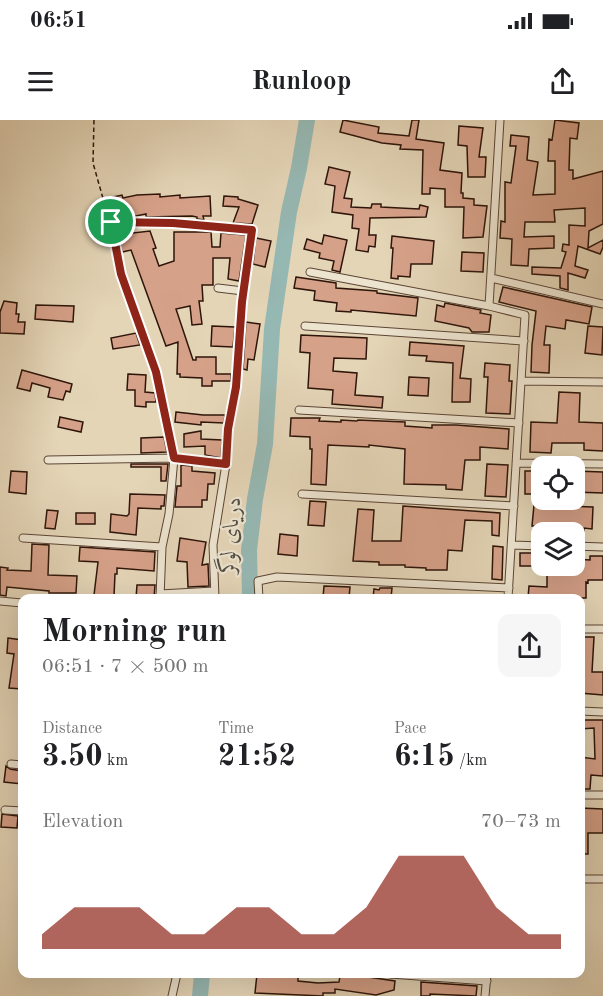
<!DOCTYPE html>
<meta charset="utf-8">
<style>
body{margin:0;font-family:"Old Standard TT",Amiri,serif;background:#f6f6f6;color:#202124;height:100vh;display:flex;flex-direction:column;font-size:22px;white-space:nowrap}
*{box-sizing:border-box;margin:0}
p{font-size:20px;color:#757577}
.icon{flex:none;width:33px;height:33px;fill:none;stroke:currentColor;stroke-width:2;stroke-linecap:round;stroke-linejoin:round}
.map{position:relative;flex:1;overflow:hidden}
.panel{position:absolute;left:18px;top:474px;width:567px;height:384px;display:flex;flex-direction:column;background:#fff;border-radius:12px;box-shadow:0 6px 24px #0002}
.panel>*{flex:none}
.tools{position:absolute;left:531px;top:336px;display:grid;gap:12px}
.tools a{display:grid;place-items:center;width:54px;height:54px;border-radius:12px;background:#fff;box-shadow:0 6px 24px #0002;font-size:30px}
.pin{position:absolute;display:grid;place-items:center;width:51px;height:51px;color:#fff;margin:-26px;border:3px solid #fff;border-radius:50%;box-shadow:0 2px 6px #0007}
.round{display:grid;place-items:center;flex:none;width:63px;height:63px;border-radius:12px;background:#f6f6f6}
.overview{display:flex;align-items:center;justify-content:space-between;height:102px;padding:0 24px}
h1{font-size:33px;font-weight:700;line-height:45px}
.stats{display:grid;grid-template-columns:repeat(3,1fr);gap:9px;height:102px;padding:6px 24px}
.stats div{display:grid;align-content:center}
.stats b{font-size:30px;font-weight:700}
.stats small{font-size:16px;font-weight:400}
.stats p{font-size:16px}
.chart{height:168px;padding:12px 24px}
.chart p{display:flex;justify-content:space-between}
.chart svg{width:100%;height:108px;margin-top:6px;fill:#8f2418;opacity:.7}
.status{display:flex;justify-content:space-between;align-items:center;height:42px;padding:0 30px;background:#fff;direction:ltr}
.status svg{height:16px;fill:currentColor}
header{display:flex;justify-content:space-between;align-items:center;height:78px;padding:0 24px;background:#fff;font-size:27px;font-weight:700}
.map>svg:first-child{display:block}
</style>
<div class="status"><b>06:51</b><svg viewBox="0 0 49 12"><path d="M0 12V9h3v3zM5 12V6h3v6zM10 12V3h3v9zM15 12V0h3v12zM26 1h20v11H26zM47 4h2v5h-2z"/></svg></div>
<header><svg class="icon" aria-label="menu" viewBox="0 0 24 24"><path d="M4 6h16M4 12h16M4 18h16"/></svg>Runloop<svg class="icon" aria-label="share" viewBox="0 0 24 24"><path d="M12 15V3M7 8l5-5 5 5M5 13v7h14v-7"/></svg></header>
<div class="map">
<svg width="603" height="876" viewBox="0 0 603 876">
<rect width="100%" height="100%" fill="#e4d5b7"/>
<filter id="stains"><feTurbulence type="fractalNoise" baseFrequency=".00333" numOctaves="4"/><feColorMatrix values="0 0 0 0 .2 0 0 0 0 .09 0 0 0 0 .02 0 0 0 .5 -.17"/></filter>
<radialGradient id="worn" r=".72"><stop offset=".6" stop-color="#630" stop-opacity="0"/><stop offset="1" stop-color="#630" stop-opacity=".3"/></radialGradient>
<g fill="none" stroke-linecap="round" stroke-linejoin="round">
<path stroke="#96b8b3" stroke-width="16" d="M250,478L249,430L255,379L265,324L272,209L289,92L299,48L307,0
M200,876L202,854"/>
</g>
<path fill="#d6a189" stroke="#2e150a" stroke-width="1.5" d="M343,0L379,7L378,13L409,16L412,0H419L416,19L444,23L440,50L462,53L461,73H463V78L474,79V85L487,86L483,117L463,118L464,87H445V69L430,68V74H422L423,30L400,29L401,25L382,23L340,12Z
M555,0L579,3L577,19L570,18L569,50H573V59L603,51V104L589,111L588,128L603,120V127L600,134L578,126L575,146L588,150L585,158L568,153V170L560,168V156L532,154V147L561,148L566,132L562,131L563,124L569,125V105L585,106V88L554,90L555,102H525L524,117L554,116V128L529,129L528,146L511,145L512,119L500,118L501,101L505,102V62L511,63L516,26H510L511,15L529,17L527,40L538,42L533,75L555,74V41H548L549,19L552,20Z
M459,6L483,8L479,37H486L485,57H468L467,26L458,25Z
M329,47L350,52L344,78L352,79L351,87L371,88L372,84H381V87L419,89L420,85L428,87L426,97L370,98L369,115H376L375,127L369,126L368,132L356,130L359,109L352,108L353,95L332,92L335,66L325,64Z
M160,74V77L180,75V78L210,76L211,96H203L204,100L197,99V97L192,96L146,97V94L131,97L129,90L112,95L108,78L122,75L123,78L137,75Z
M224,76L238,77V79L258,85L252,104L233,103L239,87L223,86Z
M132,110L133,113L150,111L156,128L153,129L159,146L174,141V112H211L212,127H220L221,113L246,115L239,161L228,159L230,138H213V165H202L203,181H199L202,204L192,205L190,186L176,189L193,240H196V237H216V254H231V261H212V266H202V258L180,257V254H177L178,222L166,226L131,130L122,132L119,113Z
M324,115L347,120L340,152L332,150L334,141L319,138L320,133L304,129L307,119L322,124Z
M392,116L434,121L432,144H411L410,157L398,156V159L391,158L393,128H391Z
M256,118L271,121L265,147L253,144Z
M462,132L484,133L483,152L461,151Z
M296,157L336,163V168L377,171V173L418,178L416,196L351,190V192L336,191L337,183L314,180L315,171L294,168Z
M503,167L592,187L589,204L566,200L565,209L546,206L544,225H550L549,253L531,252L532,225L536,191L499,182Z
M4,181L17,183L16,194H19L18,202H25L24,214L0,213V192Z
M445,183L481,190L480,193L491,195L489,212H472L469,208L435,201L437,185L444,187Z
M36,185L74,186L73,202L35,199Z
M246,202L260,204L254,240L248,239L247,250L243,249Z
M212,206L235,207L233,227L211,226Z
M588,206L603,207L602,235L585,233Z
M136,213L140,225L113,229L111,218Z
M301,215L367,218L366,239L334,238L333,251L357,253L355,275L383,277L382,288L332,284L333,270L308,268L310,233L300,232Z
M410,222L464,226L460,258L471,259L470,282H452L453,243L426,241L427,236L409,235Z
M485,243L510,245L509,261H512L510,294L486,293L488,257H484Z
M22,250L72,264L70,272L66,271L63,280L48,277L50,268L32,263L30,271L17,268Z
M128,254L146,255L145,272L155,273L156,282H146V287L135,286V270H127Z
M409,257L429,258L428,276L408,275Z
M559,272L580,273L579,302L603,303V331L584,330V323H552L551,333L530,332L531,302L557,303Z
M176,292L203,295H225L224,303L201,302V305L175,302Z
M60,297L83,302L81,312L58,307Z
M291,298H320L319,301L341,302V300L357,301L358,300L405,302V306L432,308V305H456L509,309L508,329L480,327V340H465L462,370L446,369V365L404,364L405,329L369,325V327L328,325L326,365L311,364L312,329H310V317L290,316Z
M201,311V319L222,320L221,338L205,335V326L184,327V314Z
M164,317L167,332L141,333V318Z
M131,344H168L166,361H161V347H131Z
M487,344L508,345L506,377L485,376Z
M181,345L192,346V351L215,353L214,364H208L207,380H202V387H175L177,366H181Z
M11,351L27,352L26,374L9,372Z
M525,351H542V370H536V374H525Z
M574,351L603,352V373L574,372Z
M130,374L165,375L164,386H161V389L138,388L136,415L110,412L111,394L127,396L129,394Z
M310,381L326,382L324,406L308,405Z
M534,385L593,387L592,409L584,408V412H570L535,411L536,406H532Z
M403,386L500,393L499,416L492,415V401L465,400L462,431L448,430L447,450H426V448L405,447V445H379V442L353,441L358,389L374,390L372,421H401Z
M47,390L58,391L55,409L45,408Z
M76,393H95V404H76Z
M280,414L298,416L297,436L278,434Z
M180,418L206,422L202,445L208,444L209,466L188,467L187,442L177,441Z
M32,424L49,425L48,455L77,456L76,473H49V471L7,467L6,476L0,475V447L8,448L7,450L31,451Z
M493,426L503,427L502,460L492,459Z
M80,427L155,432L154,451L117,448V454H115L114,476L94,475L98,442L79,441Z
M520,433H540V446H520Z
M590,436H603V460H588V463L586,462V478H528L529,466L547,467V446H574V439L590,440Z
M137,465H155L154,478H136Z
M324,466L350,467L349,478H323Z
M380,468H392L391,478H373L374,469L379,470Z
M580,517H594L592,552H603V575L580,573Z
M8,518L22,520V569L9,568L14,534L7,533Z
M580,600H603V656L591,655L590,669H580V637L595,639L594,608L580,609Z
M6,646L10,649L22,651V664L4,662Z
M580,688L603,689V713H588V734H580Z
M2,694L18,696L17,708L1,707Z
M257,854H298V861L318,863L339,862L340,856L368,857L395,861L394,870L376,875L335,869V873H323V876L255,873Z
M421,862L477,866L476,876L430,874V876H421Z"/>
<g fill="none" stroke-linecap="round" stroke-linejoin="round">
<defs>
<path id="street" d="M500,0L489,186L525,195L508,478
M310,152L489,186
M491,158L603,184
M218,168L243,171
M305,206L524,221
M521,261L603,262
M299,290L519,303
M48,340L174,338L226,344
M516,343L603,344
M302,374L514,386
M23,418L162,427
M512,425L542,426
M574,426L603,427
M160,474L214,471
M160,478L162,427L169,394L174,338L156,252L121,155L111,102L173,103L252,110L242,182L236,267L228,309L226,344L213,425L215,478
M259,478L258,461L277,457L509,468
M0,481L22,483
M580,509H603
M580,591L603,592
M11,644L22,645
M580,675H603
M5,690L22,691
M580,759H603
M390,854L487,861
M172,876L177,854
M485,876L487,854"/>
</defs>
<use href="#street" stroke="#5c4535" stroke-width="9"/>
<path stroke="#2e150a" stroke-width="1.5" stroke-dasharray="4.5 3" stroke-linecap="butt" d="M94,0L93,43L108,96"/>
<use href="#street" stroke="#ede4d0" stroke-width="7"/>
</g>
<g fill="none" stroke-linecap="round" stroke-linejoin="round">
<defs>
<path id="route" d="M111,102L173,103L252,110L242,182L236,267L228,309L226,344L174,338L156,252L121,154Z"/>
</defs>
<use href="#route" stroke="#fff" stroke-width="12"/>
<use href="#route" stroke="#8f2418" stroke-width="8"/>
</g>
<g text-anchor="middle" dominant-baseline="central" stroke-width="4.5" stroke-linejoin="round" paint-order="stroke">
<g font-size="22" font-style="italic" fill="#524e45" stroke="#ede4d0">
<text transform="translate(231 415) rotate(-85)">دریای لوگر</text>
</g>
</g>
<rect width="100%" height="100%" filter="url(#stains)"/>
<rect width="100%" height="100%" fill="url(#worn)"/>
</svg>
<div class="tools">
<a><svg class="icon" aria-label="locate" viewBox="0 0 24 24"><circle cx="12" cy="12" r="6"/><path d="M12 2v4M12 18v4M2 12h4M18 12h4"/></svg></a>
<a><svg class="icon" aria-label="layers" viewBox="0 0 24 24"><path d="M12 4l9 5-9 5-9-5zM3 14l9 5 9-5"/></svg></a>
</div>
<div class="pin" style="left:111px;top:102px;background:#1e9e55"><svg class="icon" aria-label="arrive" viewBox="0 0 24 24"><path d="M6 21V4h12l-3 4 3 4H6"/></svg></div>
<section class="panel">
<div class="overview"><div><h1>Morning run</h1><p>06:51 · 7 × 500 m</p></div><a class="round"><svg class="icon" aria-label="share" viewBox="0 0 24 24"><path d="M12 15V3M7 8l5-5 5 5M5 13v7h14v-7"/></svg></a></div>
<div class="stats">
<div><p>Distance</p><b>3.50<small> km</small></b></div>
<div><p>Time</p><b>21:52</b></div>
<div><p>Pace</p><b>6:15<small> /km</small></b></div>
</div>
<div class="chart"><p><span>Elevation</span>70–73 m</p>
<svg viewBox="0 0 160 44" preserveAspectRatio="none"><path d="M0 44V38L10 27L20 27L30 27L40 38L50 38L60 27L70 27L80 38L90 38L100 27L110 6L120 6L130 6L140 27L150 38L160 38V44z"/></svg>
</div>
</section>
</div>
